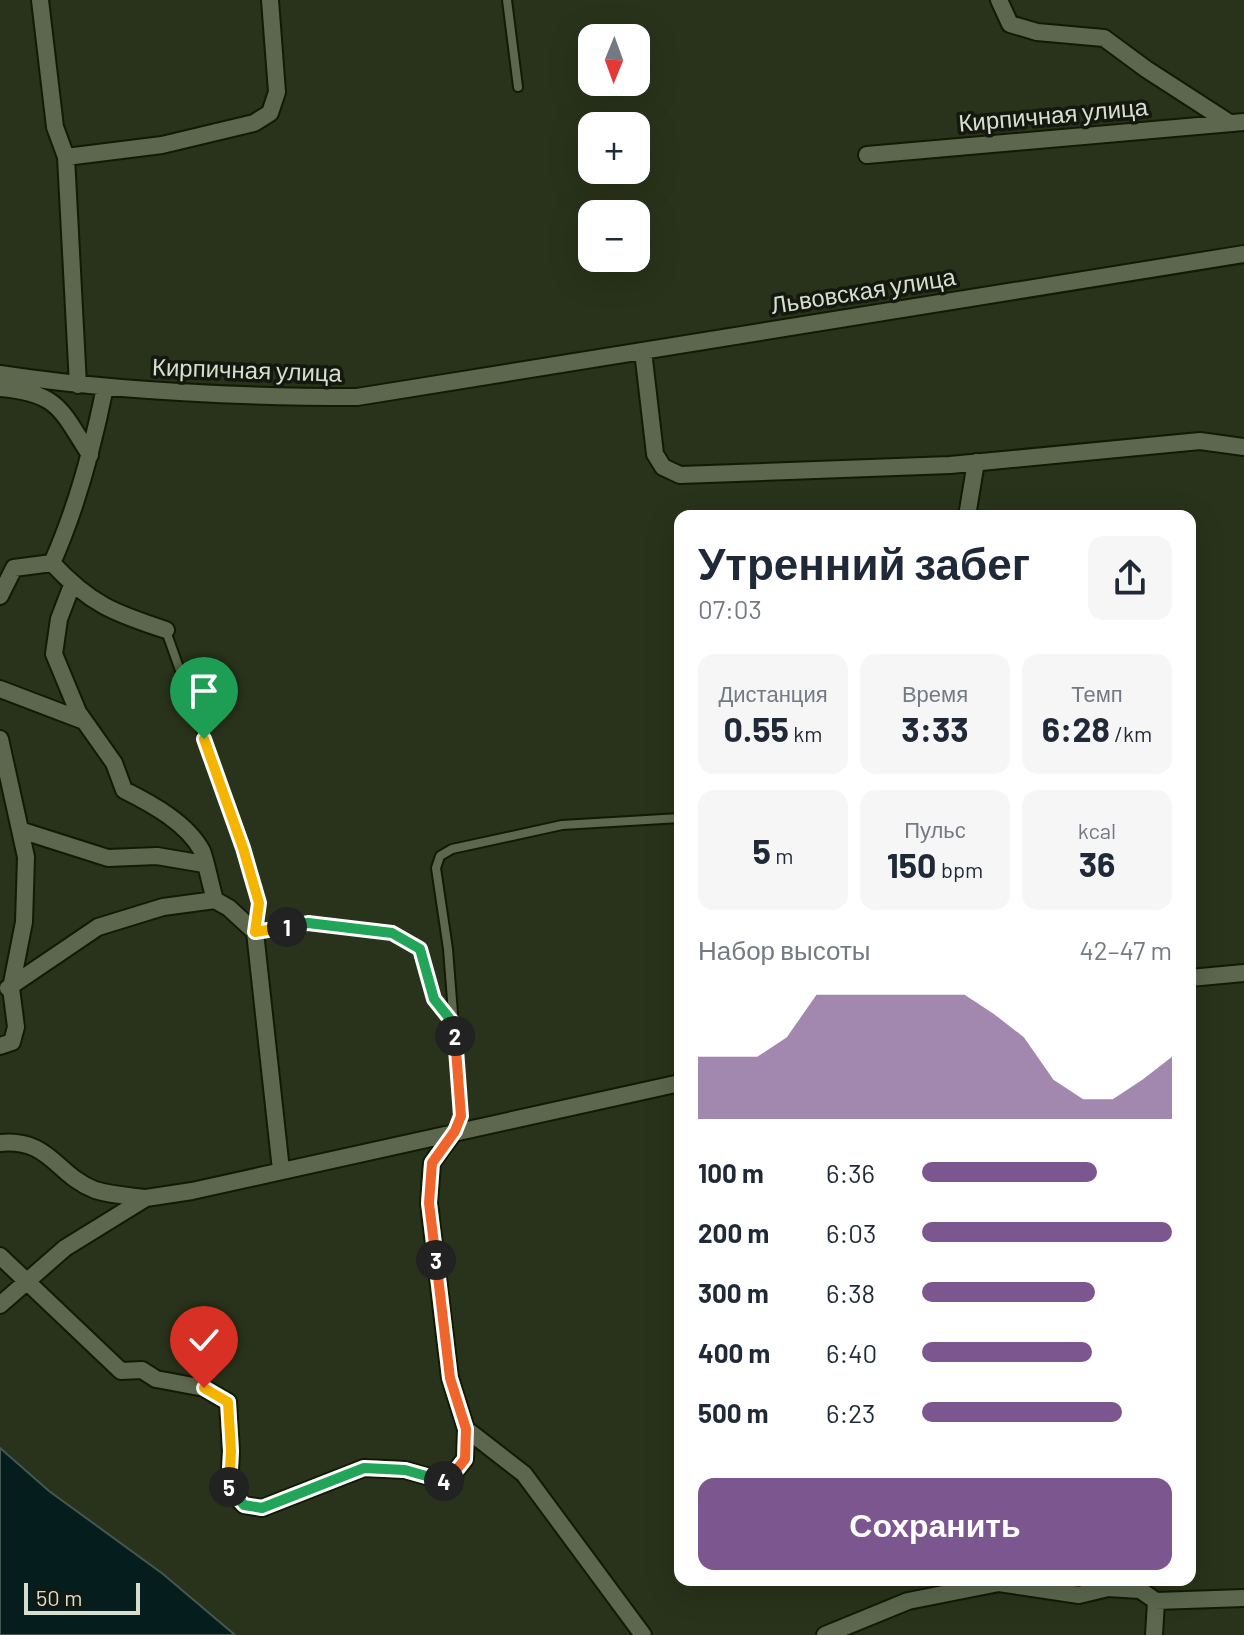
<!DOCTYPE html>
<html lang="ru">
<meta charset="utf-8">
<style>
body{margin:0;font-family:Barlow,sans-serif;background:#f6f6f7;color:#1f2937;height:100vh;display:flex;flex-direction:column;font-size:30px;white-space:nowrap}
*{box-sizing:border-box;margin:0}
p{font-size:26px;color:#747a83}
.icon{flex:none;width:44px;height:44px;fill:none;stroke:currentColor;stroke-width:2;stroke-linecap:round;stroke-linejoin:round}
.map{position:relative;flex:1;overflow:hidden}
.side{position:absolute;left:674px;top:510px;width:522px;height:1076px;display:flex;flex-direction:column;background:#fff;border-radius:16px;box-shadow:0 8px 32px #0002}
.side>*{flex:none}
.needle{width:52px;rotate:181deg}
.fabs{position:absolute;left:578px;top:24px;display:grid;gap:16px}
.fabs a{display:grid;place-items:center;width:72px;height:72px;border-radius:16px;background:#fff;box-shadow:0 8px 32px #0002;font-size:40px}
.scale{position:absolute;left:24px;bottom:20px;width:116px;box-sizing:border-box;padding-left:8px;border:4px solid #d7decf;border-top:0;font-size:22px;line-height:28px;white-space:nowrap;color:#d7decf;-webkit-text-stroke:6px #14180e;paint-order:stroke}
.pin{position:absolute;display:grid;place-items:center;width:68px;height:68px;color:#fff;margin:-82px -34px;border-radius:50% 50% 50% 0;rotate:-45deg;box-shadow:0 0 8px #0007}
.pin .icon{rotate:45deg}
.km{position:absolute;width:40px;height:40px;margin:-20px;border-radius:50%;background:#222;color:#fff;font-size:22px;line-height:40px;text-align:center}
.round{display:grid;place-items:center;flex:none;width:84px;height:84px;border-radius:16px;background:#f6f6f7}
.head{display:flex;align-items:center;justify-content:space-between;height:136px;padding:0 24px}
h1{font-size:44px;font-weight:700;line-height:60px}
.metrics{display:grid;grid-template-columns:repeat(3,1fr);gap:12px;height:136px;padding:8px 24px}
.metrics div{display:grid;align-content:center;border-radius:16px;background:#f6f6f7;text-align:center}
.metrics b{font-size:34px;font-weight:700}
.metrics small{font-size:22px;font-weight:400}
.metrics p{font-size:22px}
.chart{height:224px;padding:16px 24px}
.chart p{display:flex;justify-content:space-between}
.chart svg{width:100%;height:144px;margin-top:8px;fill:#7c568e;opacity:.7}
.button{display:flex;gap:16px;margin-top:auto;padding:16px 24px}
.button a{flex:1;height:92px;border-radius:16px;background:#7c568e;color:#fff;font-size:32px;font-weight:700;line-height:92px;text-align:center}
ul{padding:0 24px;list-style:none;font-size:26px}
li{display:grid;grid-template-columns:128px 96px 1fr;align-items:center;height:60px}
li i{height:20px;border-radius:10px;background:#7c568e}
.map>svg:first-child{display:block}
</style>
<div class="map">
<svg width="1244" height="1635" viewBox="0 0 1244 1635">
<rect width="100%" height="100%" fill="#29321a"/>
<path fill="#051e1d" stroke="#445852" stroke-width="2" d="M0,1448L49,1491L163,1574L235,1635H0Z"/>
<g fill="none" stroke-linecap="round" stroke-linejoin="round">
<defs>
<path id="lane" d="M507,0L518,87
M166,631L243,848L259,903L255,932L308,923L392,933L420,949L434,999L454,1024
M455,1131L461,1116L448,949L436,868L440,856L452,849L562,825L680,818"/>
<path id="street" d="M40,0L55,127L66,157L78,385
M999,0L1010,24L1037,32L1104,38L1146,69L1228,122
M867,155L1244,122
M66,157L162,145L254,123L270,113L277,92L270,0
M643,351L655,454L663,467L680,475L950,465L1200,441L1244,447
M0,374C118,392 237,397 357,397L1244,254
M0,388C59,393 61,410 90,455
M967,516L976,462
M52,563C90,604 114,613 166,630
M72,585L59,619L54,654L78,712L114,763L124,790C152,804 187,823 202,851C206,861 211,887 215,900L229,908L255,932L281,1170
M0,596L14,568L52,563C77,507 93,447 105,387
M0,689L84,721
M0,739L26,857L24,922L11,988L16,1027L12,1042L0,1046
M20,830L108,858L157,856L204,864
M1190,978L1244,973
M8,988L98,927L163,907L215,900
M455,1131L432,1163L429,1203L450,1378L466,1429L524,1474L643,1635
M0,1143C50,1138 56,1175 95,1190C111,1195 129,1196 146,1198
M0,1256L121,1371L142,1370L156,1379L204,1388L228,1402L231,1451L229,1490L244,1505L262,1508L364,1468L405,1470L447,1482L465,1459L466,1429
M0,1305L65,1248L146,1198L192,1191L680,1083
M825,1635L908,1601L999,1583L1079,1595L1108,1588L1140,1590L1156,1601L1244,1598
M1154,1635L1156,1601"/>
</defs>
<use href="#lane" stroke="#121a04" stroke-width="12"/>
<use href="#street" stroke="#121a04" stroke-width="20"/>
<use href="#lane" stroke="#5c674d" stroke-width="8"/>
<use href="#street" stroke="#5c674d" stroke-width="16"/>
</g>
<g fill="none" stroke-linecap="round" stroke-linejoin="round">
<defs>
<path id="split-1" d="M204,739L243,848L259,903L255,932L287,927"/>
<path id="split-2" d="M287,927L308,923L392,933L420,949L434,999L454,1024L455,1036"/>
<path id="split-3" d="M436,1260L429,1203L432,1163L455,1131L461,1116L455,1036"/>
<path id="split-4" d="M436,1260L450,1378L466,1429L465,1459L447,1482L444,1481"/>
<path id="split-5" d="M229,1487L244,1505L262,1508L364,1468L405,1470L444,1481"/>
<path id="split-6" d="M204,1388L228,1402L231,1451L229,1487"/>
</defs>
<use href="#split-1" stroke="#fff" stroke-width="16"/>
<use href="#split-2" stroke="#fff" stroke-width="16"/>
<use href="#split-3" stroke="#fff" stroke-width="16"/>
<use href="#split-4" stroke="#fff" stroke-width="16"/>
<use href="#split-5" stroke="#fff" stroke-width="16"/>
<use href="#split-6" stroke="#fff" stroke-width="16"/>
<use href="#split-1" stroke="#f5b400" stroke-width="10"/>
<use href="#split-2" stroke="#22a559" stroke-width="10"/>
<use href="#split-3" stroke="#f0652b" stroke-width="10"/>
<use href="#split-4" stroke="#f0652b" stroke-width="10"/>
<use href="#split-5" stroke="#22a559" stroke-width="10"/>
<use href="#split-6" stroke="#f5b400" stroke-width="10"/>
</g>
<g text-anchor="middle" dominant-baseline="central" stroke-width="7" stroke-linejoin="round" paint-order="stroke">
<g font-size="24" fill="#d7decf" stroke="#14180e">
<text transform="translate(1053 114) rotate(-5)">Кирпичная улица</text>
<text transform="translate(863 290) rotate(-9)">Львовская улица</text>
<text transform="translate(247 369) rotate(2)">Кирпичная улица</text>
</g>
</g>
</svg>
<div class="fabs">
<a><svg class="needle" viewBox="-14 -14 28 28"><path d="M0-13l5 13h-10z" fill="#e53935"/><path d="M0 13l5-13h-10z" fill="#747a83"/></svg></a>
<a>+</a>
<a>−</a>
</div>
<div class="scale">50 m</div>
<div class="pin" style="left:204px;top:739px;background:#1e9e55"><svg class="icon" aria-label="arrive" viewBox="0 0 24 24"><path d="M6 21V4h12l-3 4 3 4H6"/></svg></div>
<div class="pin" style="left:204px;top:1388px;background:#d93025"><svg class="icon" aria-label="check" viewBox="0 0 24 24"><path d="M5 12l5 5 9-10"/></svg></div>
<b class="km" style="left:287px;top:927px">1</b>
<b class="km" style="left:455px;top:1036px">2</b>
<b class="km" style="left:436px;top:1260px">3</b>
<b class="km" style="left:444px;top:1481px">4</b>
<b class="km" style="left:229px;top:1487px">5</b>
<section class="side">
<div class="head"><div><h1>Утренний забег</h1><p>07:03</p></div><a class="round"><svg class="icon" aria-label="share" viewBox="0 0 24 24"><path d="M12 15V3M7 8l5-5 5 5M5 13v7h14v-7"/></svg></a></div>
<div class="metrics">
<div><p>Дистанция</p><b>0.55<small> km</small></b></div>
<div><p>Время</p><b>3:33</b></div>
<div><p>Темп</p><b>6:28<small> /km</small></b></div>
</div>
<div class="metrics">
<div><b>5<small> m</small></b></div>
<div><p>Пульс</p><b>150<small> bpm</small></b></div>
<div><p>kcal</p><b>36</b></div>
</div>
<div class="chart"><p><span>Набор высоты</span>42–47 m</p>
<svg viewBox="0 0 160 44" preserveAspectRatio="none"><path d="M0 44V25L10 25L20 25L30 19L40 6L50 6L60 6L70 6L80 6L90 6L100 12L110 19L120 32L130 38L140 38L150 32L160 25V44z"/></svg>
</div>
<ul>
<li><b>100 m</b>6:36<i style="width:70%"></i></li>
<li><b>200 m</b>6:03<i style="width:100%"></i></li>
<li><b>300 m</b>6:38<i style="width:69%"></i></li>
<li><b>400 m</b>6:40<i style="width:68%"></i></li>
<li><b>500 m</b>6:23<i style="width:80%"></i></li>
</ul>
<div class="button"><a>Сохранить</a></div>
</section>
</div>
